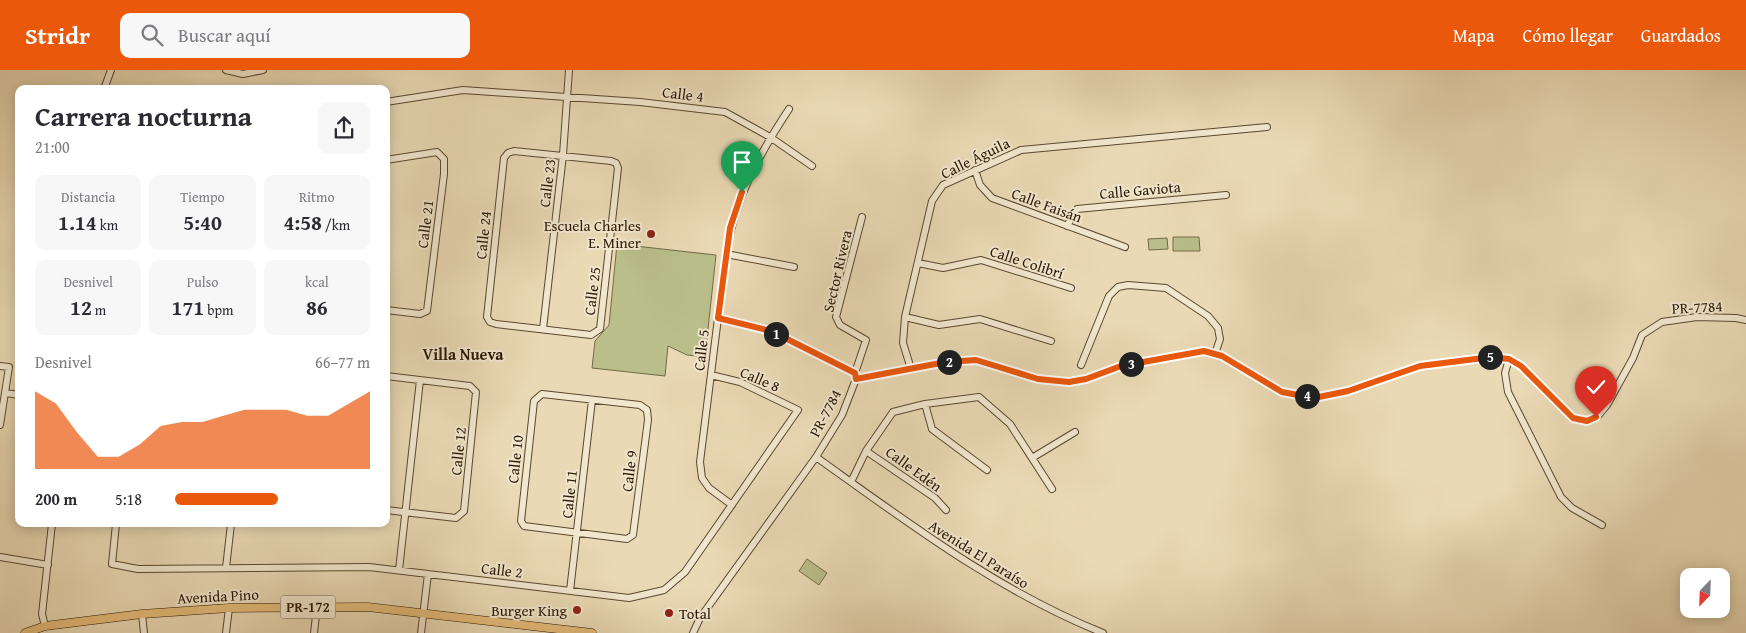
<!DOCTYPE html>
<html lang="es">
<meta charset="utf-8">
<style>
body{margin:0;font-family:"Gentium Book Plus",serif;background:#f7f7f7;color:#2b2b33;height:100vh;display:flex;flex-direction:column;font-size:19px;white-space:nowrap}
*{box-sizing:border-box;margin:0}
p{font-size:16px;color:#7c7c81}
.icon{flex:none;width:28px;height:28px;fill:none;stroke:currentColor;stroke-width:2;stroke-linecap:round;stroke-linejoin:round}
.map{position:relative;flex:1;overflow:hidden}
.sheet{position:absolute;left:15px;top:15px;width:375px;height:442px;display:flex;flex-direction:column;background:#fff;border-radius:10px;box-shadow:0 2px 12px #0003}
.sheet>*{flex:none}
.needle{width:32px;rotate:203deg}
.buttons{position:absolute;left:1680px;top:498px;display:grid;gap:10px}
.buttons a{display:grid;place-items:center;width:50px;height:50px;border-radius:10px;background:#fff;box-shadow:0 2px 12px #0003;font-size:25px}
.pin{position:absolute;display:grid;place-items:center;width:42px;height:42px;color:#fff;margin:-51px -21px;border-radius:50% 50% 50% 0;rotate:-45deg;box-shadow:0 0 5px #0007}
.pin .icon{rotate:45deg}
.km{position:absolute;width:25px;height:25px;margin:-12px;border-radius:50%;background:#222;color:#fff;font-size:14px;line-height:25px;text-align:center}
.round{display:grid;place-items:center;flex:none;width:52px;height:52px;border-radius:10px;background:#f7f7f7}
.headline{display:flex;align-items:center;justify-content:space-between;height:85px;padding:0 20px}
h1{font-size:28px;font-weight:700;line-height:38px}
.figures{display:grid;grid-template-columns:repeat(3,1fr);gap:8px;height:85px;padding:5px 20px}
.figures div{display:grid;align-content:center;border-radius:10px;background:#f7f7f7;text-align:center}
.figures b{font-size:21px;font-weight:700}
.figures small{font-size:14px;font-weight:400}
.figures p{font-size:14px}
.chart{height:140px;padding:10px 20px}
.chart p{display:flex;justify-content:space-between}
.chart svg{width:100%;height:90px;margin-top:5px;fill:#ea580c;opacity:.7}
ul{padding:0 20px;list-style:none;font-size:16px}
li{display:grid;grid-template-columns:80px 60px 1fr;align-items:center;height:38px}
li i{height:12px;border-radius:6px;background:#ea580c}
header{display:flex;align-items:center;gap:30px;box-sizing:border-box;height:70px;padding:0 25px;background:#ea580c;color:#fff}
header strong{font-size:24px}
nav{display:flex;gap:28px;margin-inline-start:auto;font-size:18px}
.search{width:350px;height:45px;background:#f7f7f7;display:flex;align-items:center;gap:12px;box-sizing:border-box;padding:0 18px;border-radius:10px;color:#7c7c81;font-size:19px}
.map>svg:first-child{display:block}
</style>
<header>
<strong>Stridr</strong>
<div class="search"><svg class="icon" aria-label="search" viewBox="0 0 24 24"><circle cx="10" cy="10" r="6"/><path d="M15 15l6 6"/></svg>Buscar aquí</div>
<nav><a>Mapa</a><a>Cómo llegar</a><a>Guardados</a></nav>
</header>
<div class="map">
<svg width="1746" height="563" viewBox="0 0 1746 563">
<rect width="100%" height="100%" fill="#e9d9b4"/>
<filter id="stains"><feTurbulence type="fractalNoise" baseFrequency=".004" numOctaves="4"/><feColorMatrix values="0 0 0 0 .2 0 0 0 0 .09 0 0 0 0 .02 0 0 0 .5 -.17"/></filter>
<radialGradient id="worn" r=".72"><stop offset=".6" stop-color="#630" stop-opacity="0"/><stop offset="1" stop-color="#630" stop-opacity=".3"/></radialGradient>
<path fill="#b9be8b" stroke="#726b48" d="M1173,167H1199L1200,181H1173Z
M1167,168L1168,179L1149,180L1148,169Z
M617,174L716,185L705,287L687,285L668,276L665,306L592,298L595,271L609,255Z
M807,489L827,503L819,515L799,501Z"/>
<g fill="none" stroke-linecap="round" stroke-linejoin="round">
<defs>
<path id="minor" d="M226,0L243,4L263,0
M104,19L111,0
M386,32L463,20L640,32L725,42L770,67L812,96
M514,81L611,91L616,93L618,98L600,259L591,265L496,254L490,252L487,247L504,88L508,83Z
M386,90L437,82L444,89V104L427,241L420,244L386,240
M975,100L980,115L992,128L1125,177
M1067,156L1077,139L1226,125
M726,184L794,197
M918,193L943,198L981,190L1071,218
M905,247L939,255L980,249L1051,271
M718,248L771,261L855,303L856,305
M543,259L563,85L569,0
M1509,289L1505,303L1508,322L1561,427L1572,438L1602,455
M1081,295L1109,226L1118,217L1128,215L1166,218L1208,246L1218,258L1219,264L1220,269L1215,284
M0,296L9,297L0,355
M911,299L903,273L905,247L932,131L943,115L1021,80L1267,57
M855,303L866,270L840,255L836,247L862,147
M386,306L470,316L476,322L464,441L456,448L386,440
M6,323L19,325
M542,324L640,335L647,340L648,350L633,465L627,469L524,456L521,451L534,331Z
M925,334L932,359L987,400
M866,381L935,428L946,440
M816,387C907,452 998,521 1103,563
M1032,388L1075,362
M851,412L866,381L893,342L925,334L979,327L1010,354L1052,419
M732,435L709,418L702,408L700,392L726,184C735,128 758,86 789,39
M116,454L112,494L138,499L369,497L629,528L664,520L685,502L798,340L740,312L711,305
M0,487L48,495
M226,498L231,454
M399,500L420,310
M570,521L592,330
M142,544L144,563
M45,556L42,544L52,454
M226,563L229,538
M314,563L317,537
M421,563L428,504
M693,563L700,548L816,387L842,345L856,309L946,292L976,290L1038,309L1069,312L1086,309L1121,296L1204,281L1222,286L1282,322L1314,328L1348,321L1420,296L1491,287L1509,289L1521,296L1573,348L1587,351L1597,347L1607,335L1633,288L1642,265L1662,252L1697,247L1736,248L1746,250"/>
<path id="major" d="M25,563L45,556L142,544L229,538L368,537L592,563"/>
</defs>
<use href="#minor" stroke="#5a4830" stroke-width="8"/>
<use href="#major" stroke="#2b1804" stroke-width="9"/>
<use href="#minor" stroke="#f1e6ce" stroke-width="6"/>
<use href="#major" stroke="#e4bc7a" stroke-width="8"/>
</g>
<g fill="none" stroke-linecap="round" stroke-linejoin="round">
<defs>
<path id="route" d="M742,122L730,158L718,248L771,261L855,303L856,309L946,292L976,290L1038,309L1069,312L1086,309L1121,296L1204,281L1222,286L1282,322L1314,328L1348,321L1420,296L1491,287L1509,289L1521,296L1573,348L1587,351L1596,347"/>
</defs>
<use href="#route" stroke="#fff" stroke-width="10"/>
<use href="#route" stroke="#ea580c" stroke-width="6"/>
</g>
<g fill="#8f2418" stroke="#f1e6ce" stroke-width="2">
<circle cx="651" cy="164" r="5"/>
<circle cx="577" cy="540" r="5"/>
<circle cx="669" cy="543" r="5"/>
</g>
<g text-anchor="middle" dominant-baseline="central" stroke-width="4" stroke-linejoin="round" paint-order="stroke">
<rect fill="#f1e6ce" stroke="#665641" stroke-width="1" x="280.5" y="525.5" width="55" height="23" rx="4"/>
<g font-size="14" font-weight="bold" fill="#2b1804">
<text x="308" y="537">PR-172</text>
</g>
<g font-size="15" fill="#2b1804" stroke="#f1e6ce">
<text transform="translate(683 24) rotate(7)">Calle 4</text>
<text transform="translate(975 88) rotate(-26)">Calle Águila</text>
<text transform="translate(547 113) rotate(-83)">Calle 23</text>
<text transform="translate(1140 120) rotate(-5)">Calle Gaviota</text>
<text transform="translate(1047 135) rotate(20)">Calle Faisán</text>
<text transform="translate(425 154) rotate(-83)">Calle 21</text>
<text transform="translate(483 165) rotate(-84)">Calle 24</text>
<text transform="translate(1027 192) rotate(18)">Calle Colibrí</text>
<text transform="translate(837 201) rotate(-77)">Sector Rivera</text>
<text transform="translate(592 221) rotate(-83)">Calle 25</text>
<text transform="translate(1697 237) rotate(-3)">PR-7784</text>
<text transform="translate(701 280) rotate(-83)">Calle 5</text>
<text transform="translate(760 309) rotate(23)">Calle 8</text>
<text transform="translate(825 343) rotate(-62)">PR-7784</text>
<text transform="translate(458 381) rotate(-84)">Calle 12</text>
<text transform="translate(515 389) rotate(-84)">Calle 10</text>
<text transform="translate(914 399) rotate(36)">Calle Edén</text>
<text transform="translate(629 401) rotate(-83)">Calle 9</text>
<text transform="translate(569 424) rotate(-84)">Calle 11</text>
<text transform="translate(979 484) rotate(32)">Avenida El Paraíso</text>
<text transform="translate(502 500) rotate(7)">Calle 2</text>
<text transform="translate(218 526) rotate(-3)">Avenida Pino</text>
</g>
<g font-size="15" fill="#2b1804" stroke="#f1e6ce" text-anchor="end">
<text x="641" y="155">Escuela Charles<tspan x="641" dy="17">E. Miner</tspan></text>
<text x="567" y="540">Burger King</text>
<text x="679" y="543" text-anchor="start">Total</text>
</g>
<g font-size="16" font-weight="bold" fill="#2b1804" stroke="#f1e6ce">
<text x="463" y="284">Villa Nueva</text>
</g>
</g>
<rect width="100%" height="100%" filter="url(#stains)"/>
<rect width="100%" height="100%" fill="url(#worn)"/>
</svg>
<div class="buttons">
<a><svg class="needle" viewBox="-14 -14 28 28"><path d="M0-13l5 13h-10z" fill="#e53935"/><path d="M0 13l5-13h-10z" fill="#7c7c81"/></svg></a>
</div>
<div class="pin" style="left:742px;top:122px;background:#1e9e55"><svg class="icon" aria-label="arrive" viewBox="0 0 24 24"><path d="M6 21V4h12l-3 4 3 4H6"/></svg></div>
<div class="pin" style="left:1596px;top:347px;background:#d93025"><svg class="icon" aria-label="check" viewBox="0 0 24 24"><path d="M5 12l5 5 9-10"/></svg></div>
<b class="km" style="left:776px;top:264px">1</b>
<b class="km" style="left:949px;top:292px">2</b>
<b class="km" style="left:1131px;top:294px">3</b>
<b class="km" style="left:1307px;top:326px">4</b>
<b class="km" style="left:1490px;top:287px">5</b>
<section class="sheet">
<div class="headline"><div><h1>Carrera nocturna</h1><p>21:00</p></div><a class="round"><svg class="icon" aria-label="share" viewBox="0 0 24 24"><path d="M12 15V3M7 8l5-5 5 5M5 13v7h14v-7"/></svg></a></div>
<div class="figures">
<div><p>Distancia</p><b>1.14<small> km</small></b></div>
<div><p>Tiempo</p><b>5:40</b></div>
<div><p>Ritmo</p><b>4:58<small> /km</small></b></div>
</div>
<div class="figures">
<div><p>Desnivel</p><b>12<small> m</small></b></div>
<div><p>Pulso</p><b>171<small> bpm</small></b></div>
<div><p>kcal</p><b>86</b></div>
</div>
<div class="chart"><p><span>Desnivel</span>66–77 m</p>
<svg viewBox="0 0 160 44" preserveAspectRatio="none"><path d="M0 44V6L10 12L20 26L30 38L40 38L50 32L60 23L70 21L80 21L90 18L100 15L110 15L120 15L130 18L140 18L150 12L160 6V44z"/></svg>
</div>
<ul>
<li><b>200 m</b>5:18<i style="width:53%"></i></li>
</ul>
</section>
</div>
